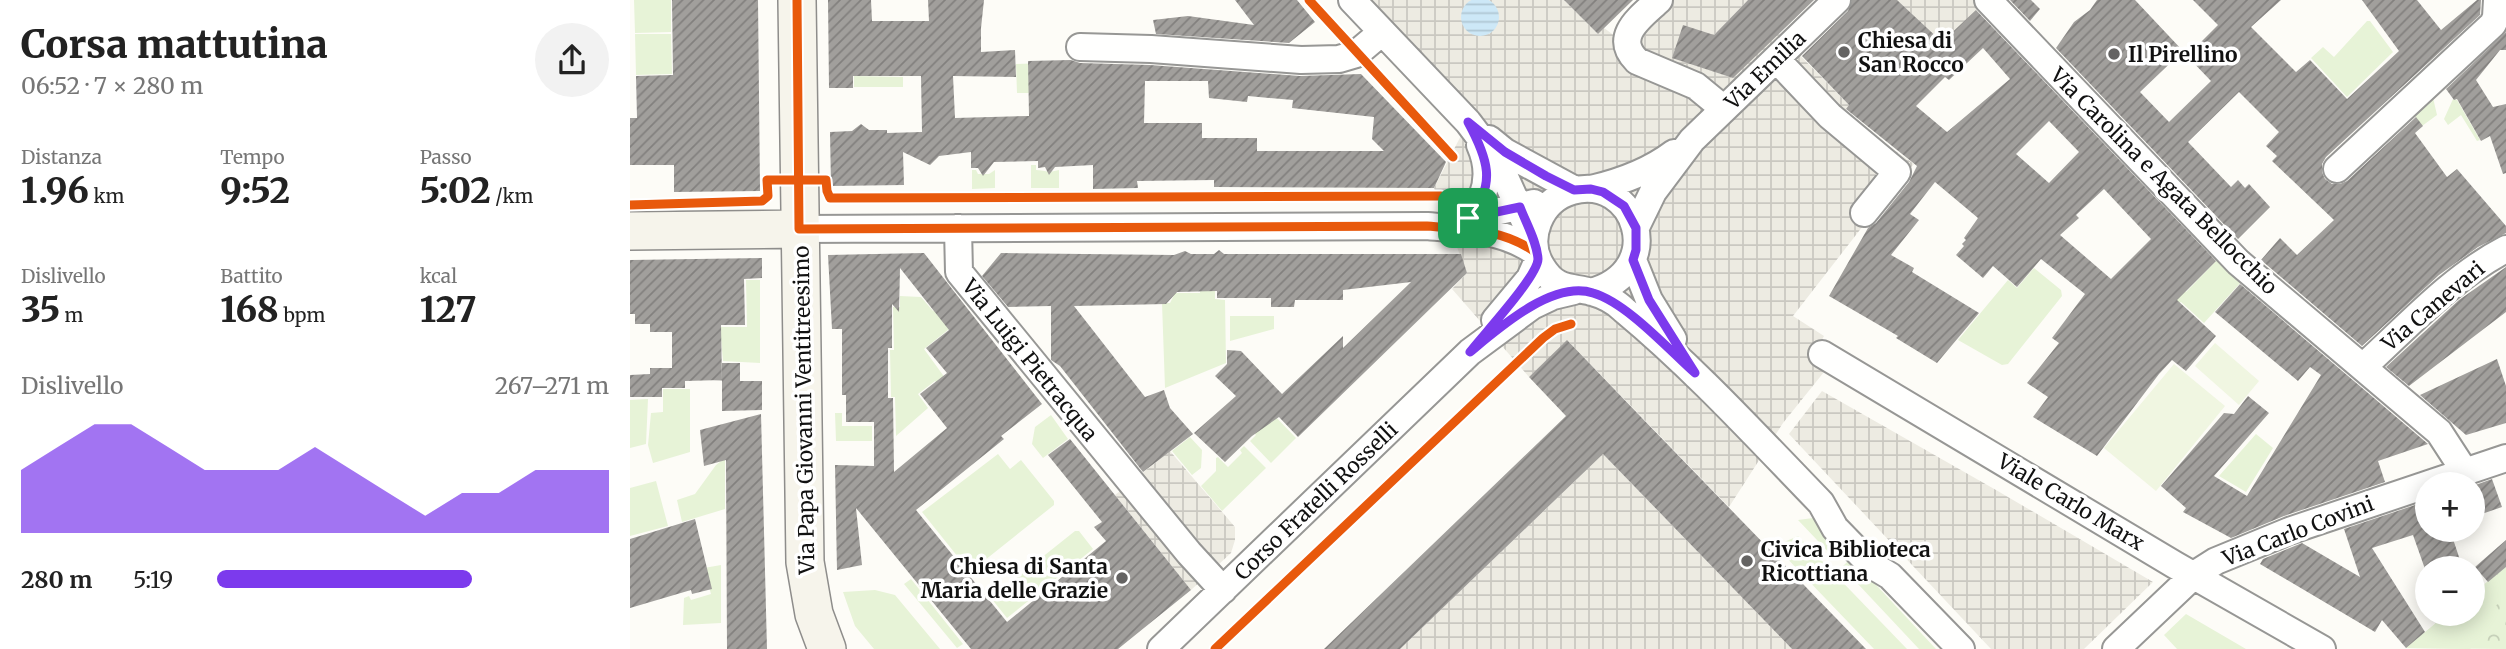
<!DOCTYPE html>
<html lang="it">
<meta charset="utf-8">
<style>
body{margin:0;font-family:Merriweather,serif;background:#f2f2f2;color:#222;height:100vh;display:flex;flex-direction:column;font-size:26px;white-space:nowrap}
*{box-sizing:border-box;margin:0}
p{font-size:23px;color:#767676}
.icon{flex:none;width:38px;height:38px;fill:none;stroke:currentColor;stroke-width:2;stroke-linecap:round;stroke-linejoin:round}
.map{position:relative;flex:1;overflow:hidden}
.sheet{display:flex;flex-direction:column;background:#fff;width:630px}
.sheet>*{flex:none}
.fabs{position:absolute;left:1785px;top:472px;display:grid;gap:14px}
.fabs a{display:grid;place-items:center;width:70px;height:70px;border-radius:50%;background:#fff;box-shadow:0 4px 18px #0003;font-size:35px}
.pin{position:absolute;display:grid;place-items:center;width:60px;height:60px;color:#fff;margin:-30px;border-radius:14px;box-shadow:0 4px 10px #0006}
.round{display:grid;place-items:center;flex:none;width:74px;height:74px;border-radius:37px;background:#f2f2f2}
.headline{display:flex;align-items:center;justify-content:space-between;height:119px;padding:0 21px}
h1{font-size:38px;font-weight:800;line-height:52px}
.metrics{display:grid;grid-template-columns:repeat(3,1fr);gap:10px;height:119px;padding:7px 21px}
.metrics div{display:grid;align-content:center}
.metrics b{font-size:35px;font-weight:800}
.metrics small{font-size:19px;font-weight:400}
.metrics p{font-size:19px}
.chart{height:196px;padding:14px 21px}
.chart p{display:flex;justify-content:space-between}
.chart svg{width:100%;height:126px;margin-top:7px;fill:#7c3aed;opacity:.7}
ul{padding:0 21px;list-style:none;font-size:23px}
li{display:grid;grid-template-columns:112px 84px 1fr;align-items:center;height:52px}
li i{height:18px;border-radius:9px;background:#7c3aed}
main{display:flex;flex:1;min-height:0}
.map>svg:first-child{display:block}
</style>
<main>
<section class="sheet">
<div class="headline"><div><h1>Corsa mattutina</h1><p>06:52 · 7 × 280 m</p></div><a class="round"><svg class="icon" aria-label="share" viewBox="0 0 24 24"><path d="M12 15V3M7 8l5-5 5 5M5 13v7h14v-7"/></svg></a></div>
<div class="metrics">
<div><p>Distanza</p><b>1.96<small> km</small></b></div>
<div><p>Tempo</p><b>9:52</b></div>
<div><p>Passo</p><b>5:02<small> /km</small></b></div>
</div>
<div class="metrics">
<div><p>Dislivello</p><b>35<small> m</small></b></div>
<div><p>Battito</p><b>168<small> bpm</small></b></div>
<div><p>kcal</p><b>127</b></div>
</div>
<div class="chart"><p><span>Dislivello</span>267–271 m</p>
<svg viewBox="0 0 160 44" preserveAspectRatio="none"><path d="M0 44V22L10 14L20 6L30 6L40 14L50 22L60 22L70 22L80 14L90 22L100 30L110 38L120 30L130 30L140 22L150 22L160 22V44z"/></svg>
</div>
<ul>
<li><b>280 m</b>5:19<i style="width:65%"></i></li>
</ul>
</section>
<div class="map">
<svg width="1876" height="649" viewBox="0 0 1876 649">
<defs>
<pattern id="park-crowns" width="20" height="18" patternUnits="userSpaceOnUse" patternTransform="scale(1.75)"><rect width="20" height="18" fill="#e7f3d7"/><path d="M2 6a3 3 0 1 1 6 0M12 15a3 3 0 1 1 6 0" fill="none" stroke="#c5cfb8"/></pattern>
<pattern id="plaza-grid" width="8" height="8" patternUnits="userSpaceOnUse" patternTransform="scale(1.75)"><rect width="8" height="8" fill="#edebe2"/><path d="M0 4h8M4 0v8" fill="none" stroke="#cac8c1"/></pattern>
<pattern id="water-rules" width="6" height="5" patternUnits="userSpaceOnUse" patternTransform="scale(1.75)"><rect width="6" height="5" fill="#cde8f7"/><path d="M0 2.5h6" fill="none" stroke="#afc6d3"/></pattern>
<pattern id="building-hatch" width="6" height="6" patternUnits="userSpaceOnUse" patternTransform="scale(1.75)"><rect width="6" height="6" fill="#a19f9c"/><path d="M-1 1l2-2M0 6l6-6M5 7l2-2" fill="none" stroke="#82807e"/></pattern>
</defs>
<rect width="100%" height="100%" fill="#fdfcf7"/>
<path fill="url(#park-crowns)" d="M1876,567V649L1776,648L1817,614H1843V593Z"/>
<path fill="#e7f3d7" d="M4,0H41V32L5,33Z
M1737,21H1740L1763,52L1717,97L1681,58L1693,47L1704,57Z
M5,34H41L42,74L6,75Z
M418,63V93H387L386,64Z
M224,76L273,77V87H224Z
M1801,89L1807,115L1792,126L1780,109Z
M1823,99L1827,100L1850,140L1847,141L1831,115L1818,125L1814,119Z
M401,165H406V170C419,171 417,173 429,170V188H401Z
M342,170H346L348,174H359L365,170V188L342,189Z
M1588,259L1612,281L1574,323L1551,302L1547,304L1541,278L1556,292Z
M1404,268L1431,290L1432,296L1378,364L1372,365L1328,340L1378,280L1387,288Z
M116,280H130V363L93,361L90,327H117Z
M571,285H585V299L595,300L596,363L535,388L532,303H540L545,293H570Z
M270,296L291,297L303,311L309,308L323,326L294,349L318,382L316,394L305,381L288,394L298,408L266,436L265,397H261L260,350H264L263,307H270Z
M600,316H644V329L600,341Z
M617,387L666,438L641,463L620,441L626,435L598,405Z
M33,389H60V452L23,463L18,445L21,413L33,412Z
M18,399L16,444L0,448V400Z
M205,413H212V426H242V441H206Z
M421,415L438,439L413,458L402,444L405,427Z
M1626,434L1643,448L1616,492L1589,476Z
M560,437L572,450L571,468L562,475L542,451Z
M614,446L636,468L592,511L571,486L586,471V458L588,457L598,467L612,453L610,450Z
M368,454L380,469L391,460L424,501V505L340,572L292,512Z
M95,458V509L52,522L47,500L65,494L86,465Z
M26,481L38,526L0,536V488Z
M1183,518L1215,551L1206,560L1168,520Z
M445,531H449L463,549L377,618L361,598Z
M1168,536L1277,649H1244L1145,546Z
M1221,558L1306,649H1289L1212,567Z
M91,565V623L53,625L54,598L59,596L61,600L81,594L74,568Z
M1876,568V596L1857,614L1850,639L1840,649L1776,648L1817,614H1843V593Z
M281,579L333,644L327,648L274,584Z
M245,590L265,595L310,649H244L225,626L213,592Z
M1556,614L1616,649H1547L1534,635Z"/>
<path fill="#f0f6e1" d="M1585,343L1629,381L1609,405L1565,366Z
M1544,364L1595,406L1526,491L1474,448Z"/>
<path fill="url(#plaza-grid)" d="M722,0H934L968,34L974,28L985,36L1029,0H1118L1084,35L1042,57L1103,78L1148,33L1219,105L1213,114L1284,164L1257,195L1163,316L1194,336L1180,362L1194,372L1153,423L1099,507L938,341L899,377L822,289L837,273L804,188L838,122Z
M1267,0H1345L1351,6L1312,43Z
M1192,391L1366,490L1523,582L1454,649H1361L1159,434Z
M540,451L605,527V540L601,553L561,590L485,495Z
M973,454L1162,649H770Z"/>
<path fill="url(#water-rules)" d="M831 17a19 19 0 1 1 38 0a19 19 0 1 1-38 0Z"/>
<path fill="url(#building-hatch)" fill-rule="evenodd" d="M42,0H128L130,191L44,192V165H0V118H7L6,76L43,75Z
M198,0H241L242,21H299L298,0H354L351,28V52L385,50L386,77L323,76L325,118L399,116L398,61L441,60L450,63L520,65L670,76L731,74L816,162L804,188L584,187V180L507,181L508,188L463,189V165L425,167L419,175L415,167L408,168V161L364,162L353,176L348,168H341V152L309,156L300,165L273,152L274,185L201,186L200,132L222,131L231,124L239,130H257V133L292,132L291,76H223V88H199ZM515,81H578L579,98L617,102L618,96L663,100L662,108L744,117L742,139L754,151H627V138H572V123H514Z
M605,0H667L685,22L659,43L526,34L523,20L558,16L624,25Z
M934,0H1003L968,34Z
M1118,0H1184L1103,78L1042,58L1053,25L1084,35Z
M1222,0H1267L1312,42L1346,10L1586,261L1547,300L1586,336L1556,371L1542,360L1529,374L1467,456L1403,417L1418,397L1397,383L1429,343L1422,338L1455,294L1411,259L1387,287L1363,266L1353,278L1326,255L1334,246L1332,244L1336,240L1334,238L1348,218L1305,182L1280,214L1289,220L1261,255L1284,268L1282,272L1349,313L1307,363L1266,338L1268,336L1199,296L1238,228L1246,223L1279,182L1287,166L1216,109L1219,105L1172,56L1218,11ZM1353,48L1380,79L1317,132L1286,106L1315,77L1319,80ZM1419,121L1449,152L1419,183L1386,154ZM1474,189L1521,239L1481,279L1430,235L1449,218L1446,215Z
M1380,0H1401L1410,9L1400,21Z
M1467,0H1505L1553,51L1510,92L1539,122L1581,81L1557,56L1588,25L1563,0H1651L1621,27L1666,72L1680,60L1717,99L1769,51L1732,0H1787L1811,30L1847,0H1851L1850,15L1696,157L1692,164V172L1695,179L1702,184H1710L1717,181L1786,117L1793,126L1785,133L1817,177L1827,169L1876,226V233L1848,247L1809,275L1732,346L1631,260L1650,238L1667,255L1704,220L1642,161L1647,156L1636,146L1649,132L1609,92L1558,142L1601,187L1608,180L1615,188L1619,184L1640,207L1608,239L1426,48L1444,22L1460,10Z
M1876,32V50H1870L1846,80L1863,107L1876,104V173L1873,174L1860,136L1851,141L1827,99L1824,100L1816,89Z
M589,250L594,254H831L837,273L668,437L649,417L622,436L595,462L564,433L606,396L585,376L597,364V350L611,351L652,394L713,336V348L781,282L713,290V300H665L664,307H641V298H587V291L547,292L536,304L444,306L515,397L534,390L540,408L563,434L513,472L430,366L421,360V306L378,307L352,276L371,253L544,255L555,251L561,254H584Z
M294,253L412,404L371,436L374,439L286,510L377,622L476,541L464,527L472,522L418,455L440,439L561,590L488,649H341L226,508L232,565L207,570L205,465L244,466V422H216V395H212V329H202L198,255ZM270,268L319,330L296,348L317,373L290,394L317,428L264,472L263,398H258V348H262V304L269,312Z
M132,258V278L114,279L115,325H91L92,380L55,381V388H32V397H0V375L20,374V368H42V332H20V324H5V314H0V260Z
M1876,267V312L1779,386L1756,367L1829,300Z
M1610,284L1798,444L1748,461L1755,482L1654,516L1601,538L1553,512L1556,508L1531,486L1594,413L1604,414L1618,396L1639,413L1584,476L1617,496L1691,375L1680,367L1668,381L1585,312Z
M937,340L1011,417L1236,649H1162L973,454L770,649H694L936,416L899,377Z
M1867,359L1876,386V423L1836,435L1790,395Z
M92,363H110V381H132V410L92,411Z
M131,414L137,649H97L96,460L74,466L70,430Z
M1862,479L1872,507L1843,517V486Z
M1797,501V530H1820L1833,569H1795L1783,535L1742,548L1795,632L1776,648L1752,620L1745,632L1630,564L1633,559L1672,543L1730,577L1714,529Z
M65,519L82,589L62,594L61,590L0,608V539Z
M1876,540V567L1858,582L1845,567Z"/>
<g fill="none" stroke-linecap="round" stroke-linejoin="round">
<defs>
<path id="street" d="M722,0L838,122L866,159L874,175L904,242
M1029,0C1011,17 982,36 1007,61L1066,86L1094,109
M1358,0L1608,262L1809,432L1835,472
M450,47L521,49L671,60L709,59L726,54L752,32
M1146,59L1200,116L1267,172L1234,213
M859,139L875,152L945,190
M1707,169L1863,24L1866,17L1867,0
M961,189C991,182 1019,172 1044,153
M839,218C857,197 862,172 850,145
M826,221L904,203
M1006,227L1023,192L1062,140L1207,0
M328,228L329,272L559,553L593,590
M169,229L797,226C837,230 871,228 905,252
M1003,260L1019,300L1043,339
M961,292C1040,270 1005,173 942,191C910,200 894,239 912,267C927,291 940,286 962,292C973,295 986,302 994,310C1065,369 1127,437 1191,503L1205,528L1240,564L1260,576L1331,649
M865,320L900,278L908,260
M1192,354L1545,565L1692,649
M1733,367C1778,326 1822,277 1876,249
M531,649L840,352L902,306L923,296L944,291
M1486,649L1564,575L1586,561L1659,531L1876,458"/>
<path id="secondary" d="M167,0L175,562L184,614L197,649
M0,231L169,229"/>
</defs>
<use href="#street" stroke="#979795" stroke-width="30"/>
<use href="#secondary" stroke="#8e8d8b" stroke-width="40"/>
<use href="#street" stroke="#fffffe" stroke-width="26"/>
<use href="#secondary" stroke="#f6f4eb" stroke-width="37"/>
<defs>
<path id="cycleway" d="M167,0L169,229L797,226C837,230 871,228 905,252
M679,0L823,157
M0,205L132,201L138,196L137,180H196L197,191L200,198L811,196
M585,649L913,338L925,329L941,324"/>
</defs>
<use href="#cycleway" stroke="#fff" stroke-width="13"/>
<use href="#cycleway" stroke="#e8590c" stroke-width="9"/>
</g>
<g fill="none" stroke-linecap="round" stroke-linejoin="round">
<defs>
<path id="route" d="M838,122L875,152L916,176L944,190L961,189L973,192L994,206L1006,228V250L1003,260L1019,300L1065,373C1038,349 997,303 963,293C923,280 869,328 840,352C853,335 908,276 908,259C907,242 896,223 890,207L838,218C868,185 857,157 838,122Z"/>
</defs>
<use href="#route" stroke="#fff" stroke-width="14"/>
<use href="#route" stroke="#7c3aed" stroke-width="9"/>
</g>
<g fill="#646362" stroke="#fff" stroke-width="2.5">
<circle cx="1214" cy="52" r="7"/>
<circle cx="1484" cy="54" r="7"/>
<circle cx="1117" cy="561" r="7"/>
<circle cx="492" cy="578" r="7"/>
</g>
<g text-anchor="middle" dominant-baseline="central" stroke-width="7" stroke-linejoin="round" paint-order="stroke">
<g font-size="21" font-weight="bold" fill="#111" stroke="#fff" text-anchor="start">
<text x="1228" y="40">Chiesa di<tspan x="1228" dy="24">San Rocco</tspan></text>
<text x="1498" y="54">Il Pirellino</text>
<text x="1131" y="549">Civica Biblioteca<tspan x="1131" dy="24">Ricottiana</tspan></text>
<text x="478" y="566" text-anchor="end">Chiesa di Santa<tspan x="478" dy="24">Maria delle Grazie</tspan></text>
</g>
<g font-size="21" fill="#111" stroke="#fff">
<text transform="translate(1135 70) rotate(-44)">Via Emilia</text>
<text transform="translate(1534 181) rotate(45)">Via Carolina e Agata Bellocchio</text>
<text transform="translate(1803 306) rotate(-40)">Via Canevari</text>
<text transform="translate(400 360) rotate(51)">Via Luigi Pietracqua</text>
<text transform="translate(174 410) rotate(-91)">Via Papa Giovanni Ventitreesimo</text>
<text transform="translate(686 501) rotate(-44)">Corso Fratelli Rosselli</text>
<text transform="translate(1441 502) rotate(31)">Viale Carlo Marx</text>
<text transform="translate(1668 531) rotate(-21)">Via Carlo Covini</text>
</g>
</g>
</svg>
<div class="fabs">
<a>+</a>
<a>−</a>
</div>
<div class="pin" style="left:838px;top:218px;background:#1e9e55"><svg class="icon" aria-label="arrive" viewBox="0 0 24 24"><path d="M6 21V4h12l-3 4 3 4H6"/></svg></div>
</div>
</main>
